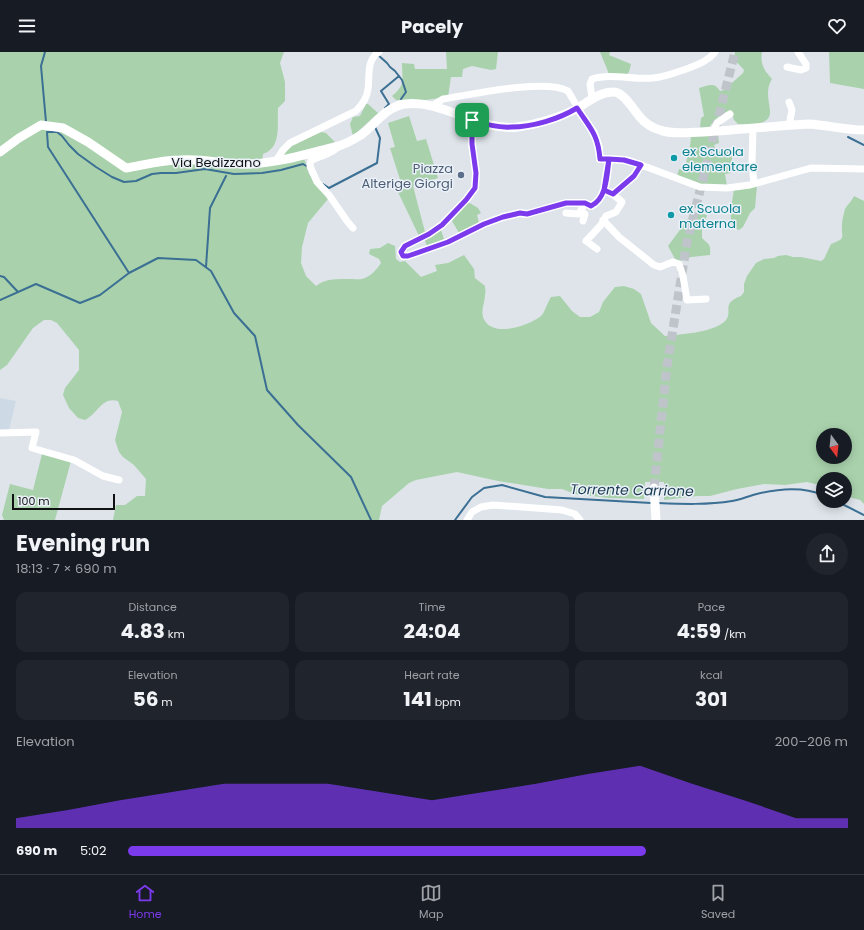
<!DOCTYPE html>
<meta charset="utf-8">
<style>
body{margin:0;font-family:Poppins,sans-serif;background:#20242c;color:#f1f3f6;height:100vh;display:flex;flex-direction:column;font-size:15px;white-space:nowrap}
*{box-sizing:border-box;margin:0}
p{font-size:13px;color:#9ea1a6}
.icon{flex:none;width:22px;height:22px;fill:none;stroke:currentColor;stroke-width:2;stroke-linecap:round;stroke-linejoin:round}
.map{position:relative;height:468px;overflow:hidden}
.panel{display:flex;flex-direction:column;background:#171b24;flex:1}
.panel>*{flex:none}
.needle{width:26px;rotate:165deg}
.controls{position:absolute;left:816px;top:376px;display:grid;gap:8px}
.controls a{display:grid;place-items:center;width:36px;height:36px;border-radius:50%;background:#171b24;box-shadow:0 2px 10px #0003;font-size:20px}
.scale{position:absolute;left:12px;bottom:10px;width:103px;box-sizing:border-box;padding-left:4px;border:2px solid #0f1113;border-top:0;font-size:11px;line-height:14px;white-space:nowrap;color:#0f1113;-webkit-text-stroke:3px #ebf1f8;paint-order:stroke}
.pin{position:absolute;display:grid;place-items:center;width:34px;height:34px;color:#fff;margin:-17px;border-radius:8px;box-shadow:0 2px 6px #0006}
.round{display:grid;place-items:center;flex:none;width:42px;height:42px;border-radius:21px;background:#20242c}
.overview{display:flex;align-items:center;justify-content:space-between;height:68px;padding:0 16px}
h1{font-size:22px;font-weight:700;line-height:30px}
.figures{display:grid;grid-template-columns:repeat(3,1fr);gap:6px;height:68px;padding:4px 16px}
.figures div{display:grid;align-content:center;border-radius:10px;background:#20242c;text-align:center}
.figures b{font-size:20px;font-weight:700}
.figures small{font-size:11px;font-weight:400}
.figures p{font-size:11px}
.chart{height:112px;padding:8px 16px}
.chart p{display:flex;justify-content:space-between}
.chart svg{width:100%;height:72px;margin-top:4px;fill:#7c3aed;opacity:.7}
ul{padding:0 16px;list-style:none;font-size:13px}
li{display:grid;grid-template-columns:64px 48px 1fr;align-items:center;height:30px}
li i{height:10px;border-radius:5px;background:#7c3aed}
header{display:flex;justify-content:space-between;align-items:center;height:52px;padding:0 16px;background:#171b24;font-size:18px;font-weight:700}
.tabs{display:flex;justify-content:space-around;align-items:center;height:56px;border-top:1px solid #363941;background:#171b24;font-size:11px;color:#9ea1a6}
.tabs a{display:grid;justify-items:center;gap:2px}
.tabs .active{color:#7c3aed}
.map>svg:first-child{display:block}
</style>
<header><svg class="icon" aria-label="menu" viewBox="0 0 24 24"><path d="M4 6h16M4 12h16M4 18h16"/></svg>Pacely<svg class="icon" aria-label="heart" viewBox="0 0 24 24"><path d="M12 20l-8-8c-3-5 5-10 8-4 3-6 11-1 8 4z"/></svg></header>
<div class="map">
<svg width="864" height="468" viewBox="0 0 864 468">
<rect width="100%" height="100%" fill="#dee4ea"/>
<path fill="#cddae6" d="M0,346L16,349L9,378L0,379Z"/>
<path fill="#a9d2ac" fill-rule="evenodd" d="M0,0H284L280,11L285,30V49L278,56C277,72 282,96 263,102L262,115L304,106L309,122L328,147L308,171L302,195L301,211L306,224L316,234C325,226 340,227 352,227C356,227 361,228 365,226C372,223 377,217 381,211L379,207L369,202L370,197L380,196L388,191L395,194L396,207L400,210L405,209L421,225L437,219L435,213L448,211L464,203L474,217L475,226L485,234C485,236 486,240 485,243C485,250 481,257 483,265C490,287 529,274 541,264C544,262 548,249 551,245L560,244L572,259L580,265H590L599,260L603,250L615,235L624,234L634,237L641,242L651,271L665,284C683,282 710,281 724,270C735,260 719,252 741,244L744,240V232L747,224L756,211L764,207L774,206L778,204L786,203L793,205H801L821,209L824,207L831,192C847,186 841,186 842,173C842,168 844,161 845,157C847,153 852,149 854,144L864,149V452L860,448L845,444V427H823V434L807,430L785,433L764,432L737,437L710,444H697L664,448V430H645L644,447L609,446L575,442L562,437H548L498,429L457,420L416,428L409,431L382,454L379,468H113L116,453H125L137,444H145L146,427L134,413L123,405L119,400L115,388L122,360L118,349C101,345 99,361 85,368L78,366L69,356L63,343L65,336L79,318V298L57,271L51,268H44L33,276L7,313L0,318ZM823,383H845V405H823Z
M446,0H498L496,17L491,18L472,14L463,17L462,25H451L448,45L425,48H396L392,44C406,32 402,28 402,11L414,12L415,17H447Z
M600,0H610L609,3L631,12L629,20L627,22H609Z
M735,0H762C760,12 764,18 772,27C757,50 793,75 738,72L734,68L731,58C721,62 714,67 709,76L700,75L701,66L704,64L699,36C708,34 714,29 720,39L724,38L743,21L744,18L734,7Z
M829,0H864V37L830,31Z
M366,52H368L378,61L353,84L350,72L353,65L360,64Z
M409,64L417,89L426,87L438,126L413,134L425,180L419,184L398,140L403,137L390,96L395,95L388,71Z
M321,80L326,81L335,90L282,104L290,94Z
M718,83L719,91L714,93L716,100L731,98L732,105L731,121L725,122L727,134L699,133L677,124L679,117L682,118L684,111H686L690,94L691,85Z
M757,134L755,156L750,161L743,175L739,178C737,177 734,176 733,175C728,168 733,145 734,137Z
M468,150L478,156L481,161L477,163L479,171L459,181L452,169Z
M693,160L707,163L702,178V186C709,193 711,192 710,203L691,205L680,209L675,207L668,194Z
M441,178L444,187L427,195L425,188Z
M42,402L71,409L55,468H4L2,463L10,432L33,438Z"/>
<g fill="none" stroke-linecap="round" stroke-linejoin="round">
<path stroke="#3b6f93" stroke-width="2" d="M45,0L41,14L46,70
M378,3L387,11L390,15L395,19L402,28L406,40L401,47
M385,56L389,52L381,39L399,24
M47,80H57L62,84L69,93L78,102L96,115L112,125L124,130L136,129L152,122L161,121H176L205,117L234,122L262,121L281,118L303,112L308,115
M47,80L48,95L129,221
M848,85L864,93
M323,132L329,136L377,111L380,86L375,75
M206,215L210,156L226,124
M0,224L4,225L18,240
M0,248L36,232L80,251L100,243L129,221L158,206L196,208L211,219L234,261L255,284L267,338L298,373L351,425L371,468
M836,449L864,463
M658,451C682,452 708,453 732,449C739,448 746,445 753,443C775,437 802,434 823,443
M455,468L472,445L484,436L502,433L545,445L651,451"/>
<path stroke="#bfc4ca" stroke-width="9" stroke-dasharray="9 4.5" stroke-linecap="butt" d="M654,436L667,314L687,190L735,0"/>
<path stroke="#fff" stroke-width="7" d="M787,15L801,18L806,16V12L798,0
M592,46L590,32L592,27C611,21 634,28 653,26C666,25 677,20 689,16C699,12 708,9 715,0
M789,50L792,58L789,73
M432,54L443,47C470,43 545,26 568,39L587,71L594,80L599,94L600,107L628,108L700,135L727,136L750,133L811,116L864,117
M471,67L472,92L476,121L475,136L466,148L442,173L429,182L405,194L401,200L403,204H408L448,190L484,172L503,165L520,161L527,162L566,151H585L591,154C607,146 607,122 609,107
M753,76L752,111L754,131
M713,79L717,71L730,62
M338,95C331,103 320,103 311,109L310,114L317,130L329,143L347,169L353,176
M276,109L283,98L290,91L356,59C362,53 367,46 368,37C370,24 366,8 379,0
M613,142L634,124L641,113
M566,161L579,162L580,160
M603,168L619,185L654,213L660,215L673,210L679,212L683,224L687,248L706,247
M583,169L585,162L580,160L585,151
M597,197L586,189L601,173L606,164L616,160L622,150L614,143L604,138
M0,381L36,380L32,396L74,408L103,424L119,428
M467,468L472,460L481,455L493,453L562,458L575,462L580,468"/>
<path stroke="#fff" stroke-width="9" d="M0,100L19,86L41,73L63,76L88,90L126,116C144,113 162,108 180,108C203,106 226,113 249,112C278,111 307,102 335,95C344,93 353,88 361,83C376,72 385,55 405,52C442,47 479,80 518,75C537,72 556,67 574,58C586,52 598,40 613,40C623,39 633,57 639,64C644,70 652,76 660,78C673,83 689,80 703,80C738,78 773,74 809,72C827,73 845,78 864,78
M654,436L656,468"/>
</g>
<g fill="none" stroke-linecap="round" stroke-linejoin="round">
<defs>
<path id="route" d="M472,68C484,72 498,76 511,75C533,75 559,67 577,56C590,76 598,82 600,107H609L604,138L613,142L634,124L641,113L624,108L609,107C607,122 607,147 591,154L585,151H566L527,162L520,161L503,165L484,172L448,190L408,204H403L401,200L405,194L429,182L442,173L466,148L475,136L476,121L472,92V68"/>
</defs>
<use href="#route" stroke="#fff" stroke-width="8"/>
<use href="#route" stroke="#7c3aed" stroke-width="5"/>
</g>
<g fill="#0f9aa8" stroke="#ebf1f8" stroke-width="1.5">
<circle cx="674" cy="106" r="4"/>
<circle cx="671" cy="163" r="4"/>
</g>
<circle fill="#5c6f8a" stroke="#ebf1f8" stroke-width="1.5" cx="461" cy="123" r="4"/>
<g text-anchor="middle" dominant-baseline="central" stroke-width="3" stroke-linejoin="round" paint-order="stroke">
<g font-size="13" fill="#0d838f" stroke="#ebf1f8" text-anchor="start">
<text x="682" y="99">ex Scuola<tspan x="682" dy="15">elementare</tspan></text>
<text x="679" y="156">ex Scuola<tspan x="679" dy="15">materna</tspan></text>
</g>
<g font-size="13" fill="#0f1113" stroke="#ebf1f8">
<text x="216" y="110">Via Bedizzano</text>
</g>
<g font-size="13" fill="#4e5e75" stroke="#ebf1f8" text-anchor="end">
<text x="453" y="116">Piazza<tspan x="453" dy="15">Alterige Giorgi</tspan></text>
</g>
<g font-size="14" font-style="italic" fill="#1a3a50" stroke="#ebf1f8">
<text transform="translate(632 438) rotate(1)">Torrente Carrione</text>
</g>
</g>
</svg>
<div class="controls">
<a><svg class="needle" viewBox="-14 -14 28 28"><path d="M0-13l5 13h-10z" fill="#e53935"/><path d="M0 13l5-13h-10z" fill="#9ea1a6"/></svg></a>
<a><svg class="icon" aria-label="layers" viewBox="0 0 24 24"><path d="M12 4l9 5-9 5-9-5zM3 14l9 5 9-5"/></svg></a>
</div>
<div class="scale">100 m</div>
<div class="pin" style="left:472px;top:68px;background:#1e9e55"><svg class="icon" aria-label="arrive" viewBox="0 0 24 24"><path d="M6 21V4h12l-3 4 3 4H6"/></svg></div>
</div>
<section class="panel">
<div class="overview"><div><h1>Evening run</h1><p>18:13 · 7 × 690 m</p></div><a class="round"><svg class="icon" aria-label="share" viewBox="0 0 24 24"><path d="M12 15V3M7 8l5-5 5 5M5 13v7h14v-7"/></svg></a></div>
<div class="figures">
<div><p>Distance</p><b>4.83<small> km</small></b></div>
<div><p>Time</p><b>24:04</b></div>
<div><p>Pace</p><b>4:59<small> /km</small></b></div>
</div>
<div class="figures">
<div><p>Elevation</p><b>56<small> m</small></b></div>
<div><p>Heart rate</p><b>141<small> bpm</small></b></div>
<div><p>kcal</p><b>301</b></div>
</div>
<div class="chart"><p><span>Elevation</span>200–206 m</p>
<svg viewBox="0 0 160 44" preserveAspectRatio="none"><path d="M0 44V38L10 33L20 27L30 22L40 17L50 17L60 17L70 22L80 27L90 22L100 17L110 11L120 6L130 17L140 27L150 38L160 38V44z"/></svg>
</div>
<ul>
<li><b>690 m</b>5:02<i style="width:72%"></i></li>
</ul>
</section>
<nav class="tabs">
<a class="active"><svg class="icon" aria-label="home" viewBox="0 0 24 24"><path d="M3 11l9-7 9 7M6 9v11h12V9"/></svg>Home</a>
<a><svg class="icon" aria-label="map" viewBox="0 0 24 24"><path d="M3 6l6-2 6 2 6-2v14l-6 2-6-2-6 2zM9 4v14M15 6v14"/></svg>Map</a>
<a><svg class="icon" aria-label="saved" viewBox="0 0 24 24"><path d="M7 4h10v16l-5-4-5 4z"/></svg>Saved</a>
</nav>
